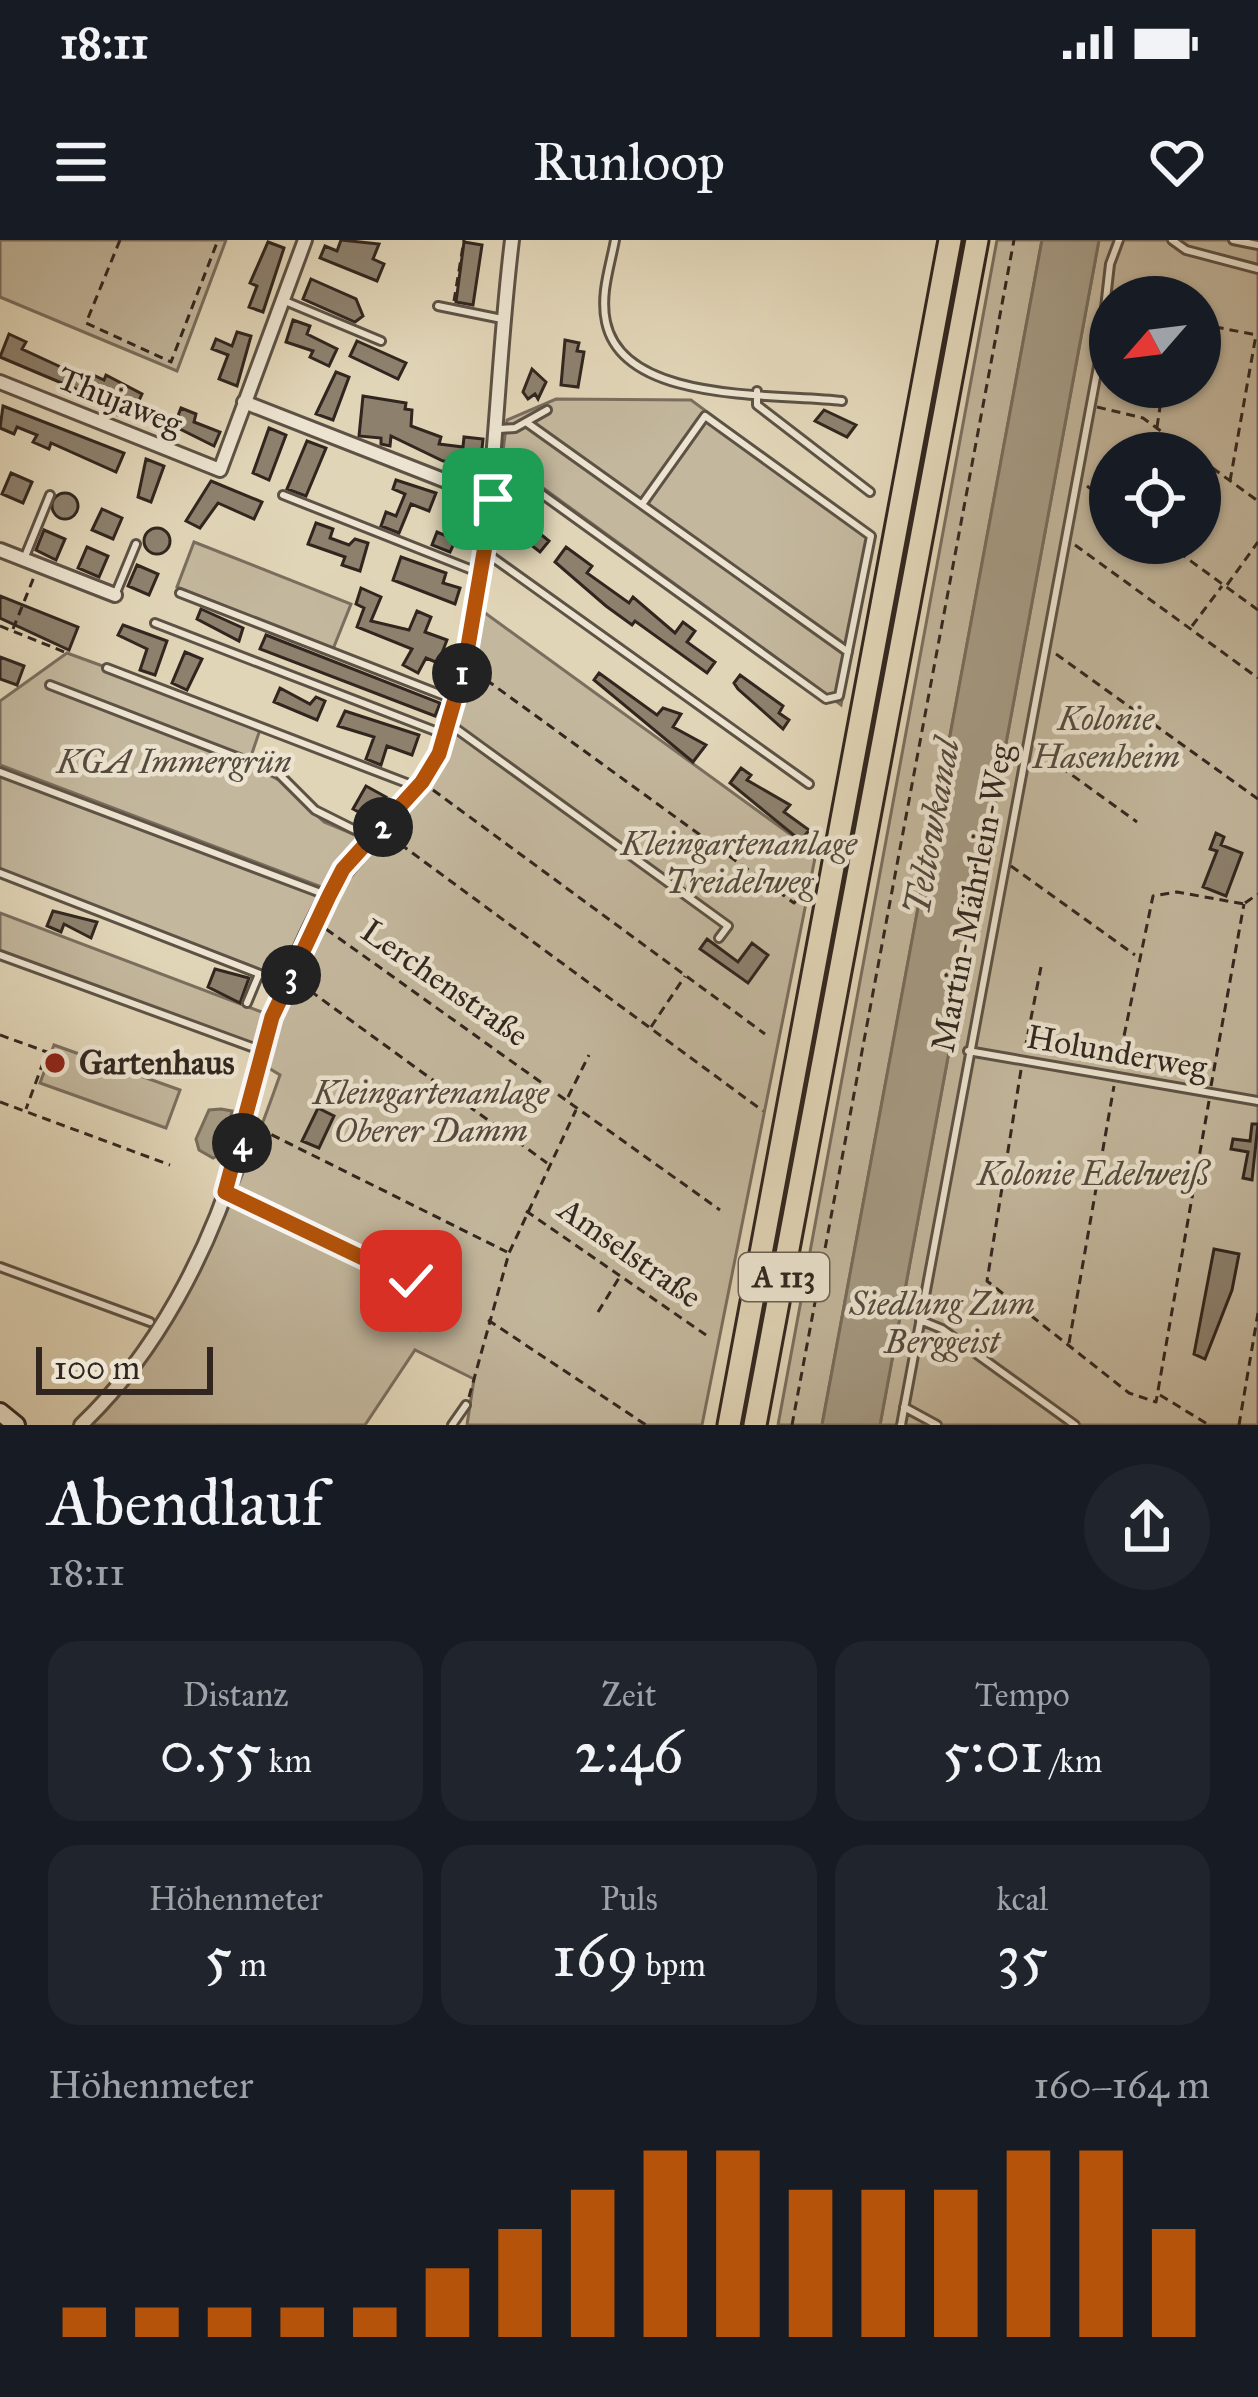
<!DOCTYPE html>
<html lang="de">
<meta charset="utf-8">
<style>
body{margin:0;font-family:"IM FELL Great Primer",serif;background:#20242c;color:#f1f3f6;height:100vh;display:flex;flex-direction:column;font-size:45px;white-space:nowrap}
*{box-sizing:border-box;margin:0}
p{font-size:39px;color:#9ea1a6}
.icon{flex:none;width:66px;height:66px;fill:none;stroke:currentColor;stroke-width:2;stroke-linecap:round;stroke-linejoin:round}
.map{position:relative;height:1185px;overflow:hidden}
.sheet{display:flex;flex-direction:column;background:#171b24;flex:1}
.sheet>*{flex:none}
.needle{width:78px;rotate:242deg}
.buttons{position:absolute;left:1089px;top:36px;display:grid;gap:24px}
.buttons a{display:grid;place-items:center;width:132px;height:132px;border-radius:50%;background:#171b24;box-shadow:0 3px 9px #0004;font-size:60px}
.scale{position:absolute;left:36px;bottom:30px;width:177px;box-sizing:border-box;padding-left:12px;border:6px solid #31261f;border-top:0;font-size:33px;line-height:42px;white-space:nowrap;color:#31261f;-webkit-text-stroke:9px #ece4d0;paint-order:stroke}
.pin{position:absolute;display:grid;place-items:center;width:102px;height:102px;color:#fff;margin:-51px;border-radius:24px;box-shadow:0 6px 18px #0006}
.km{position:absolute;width:60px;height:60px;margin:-30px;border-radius:50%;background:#222;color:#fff;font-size:33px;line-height:60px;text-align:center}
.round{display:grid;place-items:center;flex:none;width:126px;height:126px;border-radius:63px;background:#20242c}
.head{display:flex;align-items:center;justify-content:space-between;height:204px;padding:0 48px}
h1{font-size:66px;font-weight:600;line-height:90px}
.metrics{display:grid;grid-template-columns:repeat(3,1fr);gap:18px;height:204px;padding:12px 48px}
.metrics div{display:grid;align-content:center;border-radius:30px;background:#20242c;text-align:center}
.metrics b{font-size:60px;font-weight:600}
.metrics small{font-size:33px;font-weight:400}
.metrics p{font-size:33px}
.chart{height:336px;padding:24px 48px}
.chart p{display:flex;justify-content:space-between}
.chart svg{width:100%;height:216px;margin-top:12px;stroke:#b45309;stroke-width:6}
.status{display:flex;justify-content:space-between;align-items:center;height:84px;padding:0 60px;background:#171b24;direction:ltr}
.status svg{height:33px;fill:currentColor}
header{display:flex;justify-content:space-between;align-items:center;height:156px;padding:0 48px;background:#171b24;font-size:54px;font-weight:600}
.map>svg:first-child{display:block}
</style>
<div class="status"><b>18:11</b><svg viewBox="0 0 49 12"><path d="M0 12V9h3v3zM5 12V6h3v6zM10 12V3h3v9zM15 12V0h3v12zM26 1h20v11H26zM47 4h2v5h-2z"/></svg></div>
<header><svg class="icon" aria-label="menu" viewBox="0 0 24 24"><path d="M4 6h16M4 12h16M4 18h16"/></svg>Runloop<svg class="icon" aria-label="heart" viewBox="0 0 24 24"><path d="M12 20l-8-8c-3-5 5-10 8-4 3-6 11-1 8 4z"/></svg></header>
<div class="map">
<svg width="1258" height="1185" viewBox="0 0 1258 1185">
<rect width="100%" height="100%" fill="#e1d5b7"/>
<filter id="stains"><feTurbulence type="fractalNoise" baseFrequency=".00167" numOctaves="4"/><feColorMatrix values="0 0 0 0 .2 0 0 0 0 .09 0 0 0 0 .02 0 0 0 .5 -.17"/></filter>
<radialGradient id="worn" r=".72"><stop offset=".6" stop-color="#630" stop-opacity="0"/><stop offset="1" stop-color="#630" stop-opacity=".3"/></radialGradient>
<path fill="#c3b79d" stroke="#7a6e5e" stroke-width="3" fill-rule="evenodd" d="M0,0H226L177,131L0,57Z
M997,0H1042L822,1185H778Z
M1099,0H1258V1185H880ZM1110,57H1200V147H1110ZM1110,213H1200V303H1110Z
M556,159L691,160L873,294L841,465L502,218L507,180Z
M194,302L351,364L333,409L177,347Z
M481,370L816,613L702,1185H467L474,1139L415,1110L365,1185H90C182,1092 237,957 280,835L267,827L280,774L340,650L438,533L470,435Z
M67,413L262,484L248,525L279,540L324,582L365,599L324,648L0,525V461Z
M0,535L321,657L282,739L0,630Z
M0,673L267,774L258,807L0,713Z
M54,805L180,850L166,888L40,843Z"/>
<path fill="#a59a83" stroke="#776c5b" stroke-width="3" d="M1042,0H1099L880,1185H822Z
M221,869L232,871L222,914L213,918L199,910L196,899L209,870Z"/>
<path fill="#8d816e" stroke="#31261f" stroke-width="3" d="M341,0L379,4L373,19L384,24L377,41L320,18L325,6L337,11Z
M268,2L284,8L263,72L249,67L257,46L250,43Z
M464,2L482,5L473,65L456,62Z
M311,39L356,59L363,76L355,82L303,59Z
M293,80L310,86L307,94L337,109L329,126L310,117L313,111L286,102Z
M237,92L251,96L237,146L219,139L228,115L212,109L216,99L232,106Z
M9,94L26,102L22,109L63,128L90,141L93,135L104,140L106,135L142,154L131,178L114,174V165L0,117Z
M565,100L579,103L577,111L584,112L578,147L561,145Z
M357,101L406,123L398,139L350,116Z
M532,129L546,142L538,159L535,154L528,159L523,152Z
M336,132L349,137L333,180L316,174Z
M363,156L406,163L405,169L412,170L411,186L441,197L439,204L463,207L464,197L483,199L481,219L473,218V224L443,221L391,196L390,206L381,204V198L359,196Z
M3,166L124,213L116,232L51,203L49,209L33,202L37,195L17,187L14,194L0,188Z
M181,168L196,174L194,182L220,192L214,206L174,186Z
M824,170L856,185L847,197L815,181Z
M269,188L286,195L269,240L253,233Z
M307,201L326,208L306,256L287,249Z
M146,219L164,226L151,262L138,257Z
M11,233L32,242L23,263L2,254Z
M396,240L436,253L429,271L411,264L399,293L381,286L386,272L396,276L405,254L393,249Z
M211,241L262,262L254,279L218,263L200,288L186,281Z
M52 266a13 13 0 1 1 26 0a13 13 0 1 1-26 0Z
M457,260L471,266L450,312L432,305L437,292L444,295Z
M102,269L122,278L113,299L92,290Z
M522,279L549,301L540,312L513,291Z
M316,283L333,289L330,298L349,305L355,299L368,303L360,331L342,325L345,317L308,304Z
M144 301a13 13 0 1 1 26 0a13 13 0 1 1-26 0Z
M44,290L65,299L56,320L36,310Z
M87,307L108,316L99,337L78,328Z
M566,307L592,326L587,333L629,363L633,357L675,393L683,382L695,391L687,402L715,422L707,433L635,381L632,385L606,366L555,322Z
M401,317L446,333L443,343L460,348L455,364L393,340Z
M137,325L158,334L149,355L128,346Z
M361,348L381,357L371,381L409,390L417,371L431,377L425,392L447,400L438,423L426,418L418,433L403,425L412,409L357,387L364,368L356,364Z
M0,356L78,387L69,410L0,378Z
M201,369L243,388L239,401L197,379Z
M123,385L167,401L155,435L140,430L147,409L118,395Z
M266,395L440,463L435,476L260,409Z
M185,412L202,419L187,450L172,443Z
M0,417L24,426L17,445L0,439Z
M599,433L657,475L663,468L681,474L673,487L706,505L693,522L594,440Z
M740,435L783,466L779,473L789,480L783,489L738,449L734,443Z
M280,448L310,464L316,457L325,461L317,480L274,462Z
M345,471L419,495L412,515L387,506L381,525L366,519L374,497L338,486Z
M741,528L751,535L747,540L790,565L784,572L809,590L801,601L730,543Z
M366,546L386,557L373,580L353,569Z
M1216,593L1224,597L1221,605L1242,613L1226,656L1203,647L1217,611L1210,609Z
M53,671L97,682L91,698L64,684L61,692L47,686Z
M707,699L738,722L752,703L768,715L748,743L700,709Z
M215,729L249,738L240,763L208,747Z
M318,868L334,876L319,908L302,901Z
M1252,884H1258L1252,940L1243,938L1248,912L1231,909L1233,899L1250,901Z
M1214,1009L1239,1014L1232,1050L1205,1119L1194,1114Z"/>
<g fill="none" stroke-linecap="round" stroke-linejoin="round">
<defs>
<path id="lane" d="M615,0C610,27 600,54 606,82C623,164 774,153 842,161
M1172,0L1186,10L1258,29
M1233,0L1258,5
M285,61L381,101
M438,66L502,79
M757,151V165L870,252
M526,182L848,412
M499,189L515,188L547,170
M496,227L514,234L826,459L839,456L871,296L705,176L643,263
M283,255L480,333
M485,312L809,544
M24,319L50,255
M180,353L455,460
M115,355L136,304
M155,383L443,494
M107,428L417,547
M50,445L278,533L315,570L369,597
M451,485L728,686L719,698
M0,532L326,655
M0,633L283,743
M0,715L260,810
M247,763L259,734
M968,811L1258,861
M0,1027L150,1082
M920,1080L942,1089L1075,1185
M904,1167L937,1185
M452,1185L466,1165
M901,1185L1099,121L1110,24L1119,0"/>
<path id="street" d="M0,142L220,230L305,0
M244,162L492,259
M0,310L115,355
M81,1185C156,1114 210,1010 239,912C252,869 256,822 271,779C286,738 321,657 347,624C375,589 416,562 436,520C455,481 463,432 472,389C496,259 496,130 512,0"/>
<path id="secondary" d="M0,1172L16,1185"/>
<path id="highway" d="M729,1185L950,0
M755,1185L977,0"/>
</defs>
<use href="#lane" stroke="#5d5245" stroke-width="12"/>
<use href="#street" stroke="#5d5245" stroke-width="18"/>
<use href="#secondary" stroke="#31261f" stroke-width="22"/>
<use href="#highway" stroke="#31261f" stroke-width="27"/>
<path stroke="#31261f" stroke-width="3" stroke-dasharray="9 6" stroke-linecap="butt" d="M120,0L86,83L171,122L218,0
M1177,57L1178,53
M454,61L464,0
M1200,84L1257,95
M1097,167L1143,178L1191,213
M1157,187L1163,147
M1200,219L1258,261
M1230,241L1256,95
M1087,246L1110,263
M1166,303L1258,370
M1075,305L1258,438
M1227,345L1258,302
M0,386L67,413
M1192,386L1222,346
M13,389L34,337
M1056,414L1258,559
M474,431L794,663L801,655
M1036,509L1137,582
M433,550L765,794
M388,595L763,871
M1011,626L1135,715
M1245,663L1258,654
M326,689L720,970
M298,742L547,923
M651,787L685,736
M0,795L47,812L26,869
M1025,809L1041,727
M1118,825L1153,656L1177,652L1244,664
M1021,830L987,1041L1129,1153L1156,1162L1209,861
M1211,846L1244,664
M568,857L589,815
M0,862L170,925
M258,888L507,1012
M238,958L422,1050L426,1066L419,1094
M526,971L706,1095
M598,1072L619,1038
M488,1080L646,1185
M1069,1103L1114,846
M1160,1155L1209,1185
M469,1157L509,1013L576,870
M792,1185L1014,0
M1239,1185L1258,1073"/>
<use href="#lane" stroke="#ece4d0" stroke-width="6"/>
<use href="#street" stroke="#ece4d0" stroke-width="12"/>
<use href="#secondary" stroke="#ece4d0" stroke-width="16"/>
<use href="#highway" stroke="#e1d5b7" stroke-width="21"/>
</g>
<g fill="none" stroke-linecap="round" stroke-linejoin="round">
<defs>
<path id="route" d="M411,1041L225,952L272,777L329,656L343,629L422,542L439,514L465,424L493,259"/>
</defs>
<use href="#route" stroke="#fff" stroke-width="24"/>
<use href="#route" stroke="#b45309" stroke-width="15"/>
</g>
<circle fill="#8f2418" stroke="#ece4d0" stroke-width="4.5" cx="55" cy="823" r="12"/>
<g text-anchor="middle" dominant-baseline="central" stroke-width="9" stroke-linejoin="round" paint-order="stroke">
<rect fill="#ece4d0" stroke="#695f54" stroke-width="3" x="739" y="1013" width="90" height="48" rx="9"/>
<g font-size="30" font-weight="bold" fill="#31261f">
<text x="784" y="1037">A 113</text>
</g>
<g font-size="33" fill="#31261f" stroke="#ece4d0">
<text transform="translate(120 161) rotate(22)">Thujaweg</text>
<text transform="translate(972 658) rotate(-79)">Martin-Mährlein-Weg</text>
<text transform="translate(445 743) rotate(35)">Lerchenstraße</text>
<text transform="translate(1117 812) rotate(10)">Holunderweg</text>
<text transform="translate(630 1013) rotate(35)">Amselstraße</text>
</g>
<g font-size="33" font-style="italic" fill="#564a3e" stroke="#ece4d0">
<text x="1106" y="479">Kolonie<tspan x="1106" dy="38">Hasenheim</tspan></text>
<text x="174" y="522">KGA Immergrün</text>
<text x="739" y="604">Kleingartenanlage<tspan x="739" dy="38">Treidelweg</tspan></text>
<text x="431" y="853">Kleingartenanlage<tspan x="431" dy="38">Oberer Damm</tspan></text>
<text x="1093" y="934">Kolonie Edelweiß</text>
<text x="942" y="1064">Siedlung Zum<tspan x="942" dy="38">Berggeist</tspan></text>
</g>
<g font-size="33" font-weight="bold" fill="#31261f" stroke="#ece4d0" text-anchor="start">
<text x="79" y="823">Gartenhaus</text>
</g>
<g font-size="36" font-style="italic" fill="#54493d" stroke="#ece4d0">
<text transform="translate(932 587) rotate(-80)">Teltowkanal</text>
</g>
</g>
<rect width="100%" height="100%" filter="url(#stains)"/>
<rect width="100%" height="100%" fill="url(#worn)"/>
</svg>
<div class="buttons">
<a><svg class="needle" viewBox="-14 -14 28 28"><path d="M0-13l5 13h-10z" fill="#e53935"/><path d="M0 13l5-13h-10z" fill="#9ea1a6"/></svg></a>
<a><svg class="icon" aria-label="locate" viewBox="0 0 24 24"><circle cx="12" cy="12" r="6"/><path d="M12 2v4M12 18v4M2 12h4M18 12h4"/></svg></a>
</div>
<div class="scale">100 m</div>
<div class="pin" style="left:493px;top:259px;background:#1e9e55"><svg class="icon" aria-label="arrive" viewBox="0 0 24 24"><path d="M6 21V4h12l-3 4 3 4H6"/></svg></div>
<div class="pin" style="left:411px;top:1041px;background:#d93025"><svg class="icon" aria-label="check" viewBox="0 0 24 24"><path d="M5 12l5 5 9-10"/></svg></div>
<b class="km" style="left:462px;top:433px">1</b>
<b class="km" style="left:383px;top:587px">2</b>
<b class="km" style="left:291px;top:735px">3</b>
<b class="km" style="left:242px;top:903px">4</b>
</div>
<section class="sheet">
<div class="head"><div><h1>Abendlauf</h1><p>18:11</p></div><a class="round"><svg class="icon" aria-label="share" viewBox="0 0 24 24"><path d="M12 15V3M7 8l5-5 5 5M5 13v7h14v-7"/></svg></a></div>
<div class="metrics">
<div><p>Distanz</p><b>0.55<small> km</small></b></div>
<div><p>Zeit</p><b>2:46</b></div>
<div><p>Tempo</p><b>5:01<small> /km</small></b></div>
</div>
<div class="metrics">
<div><p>Höhenmeter</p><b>5<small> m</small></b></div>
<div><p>Puls</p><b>169<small> bpm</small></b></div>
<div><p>kcal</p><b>35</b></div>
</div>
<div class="chart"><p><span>Höhenmeter</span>160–164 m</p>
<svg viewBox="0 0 160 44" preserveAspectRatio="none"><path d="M5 44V38M15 44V38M25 44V38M35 44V38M45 44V38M55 44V30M65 44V22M75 44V14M85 44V6M95 44V6M105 44V14M115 44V14M125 44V14M135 44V6M145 44V6M155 44V22"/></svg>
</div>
</section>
